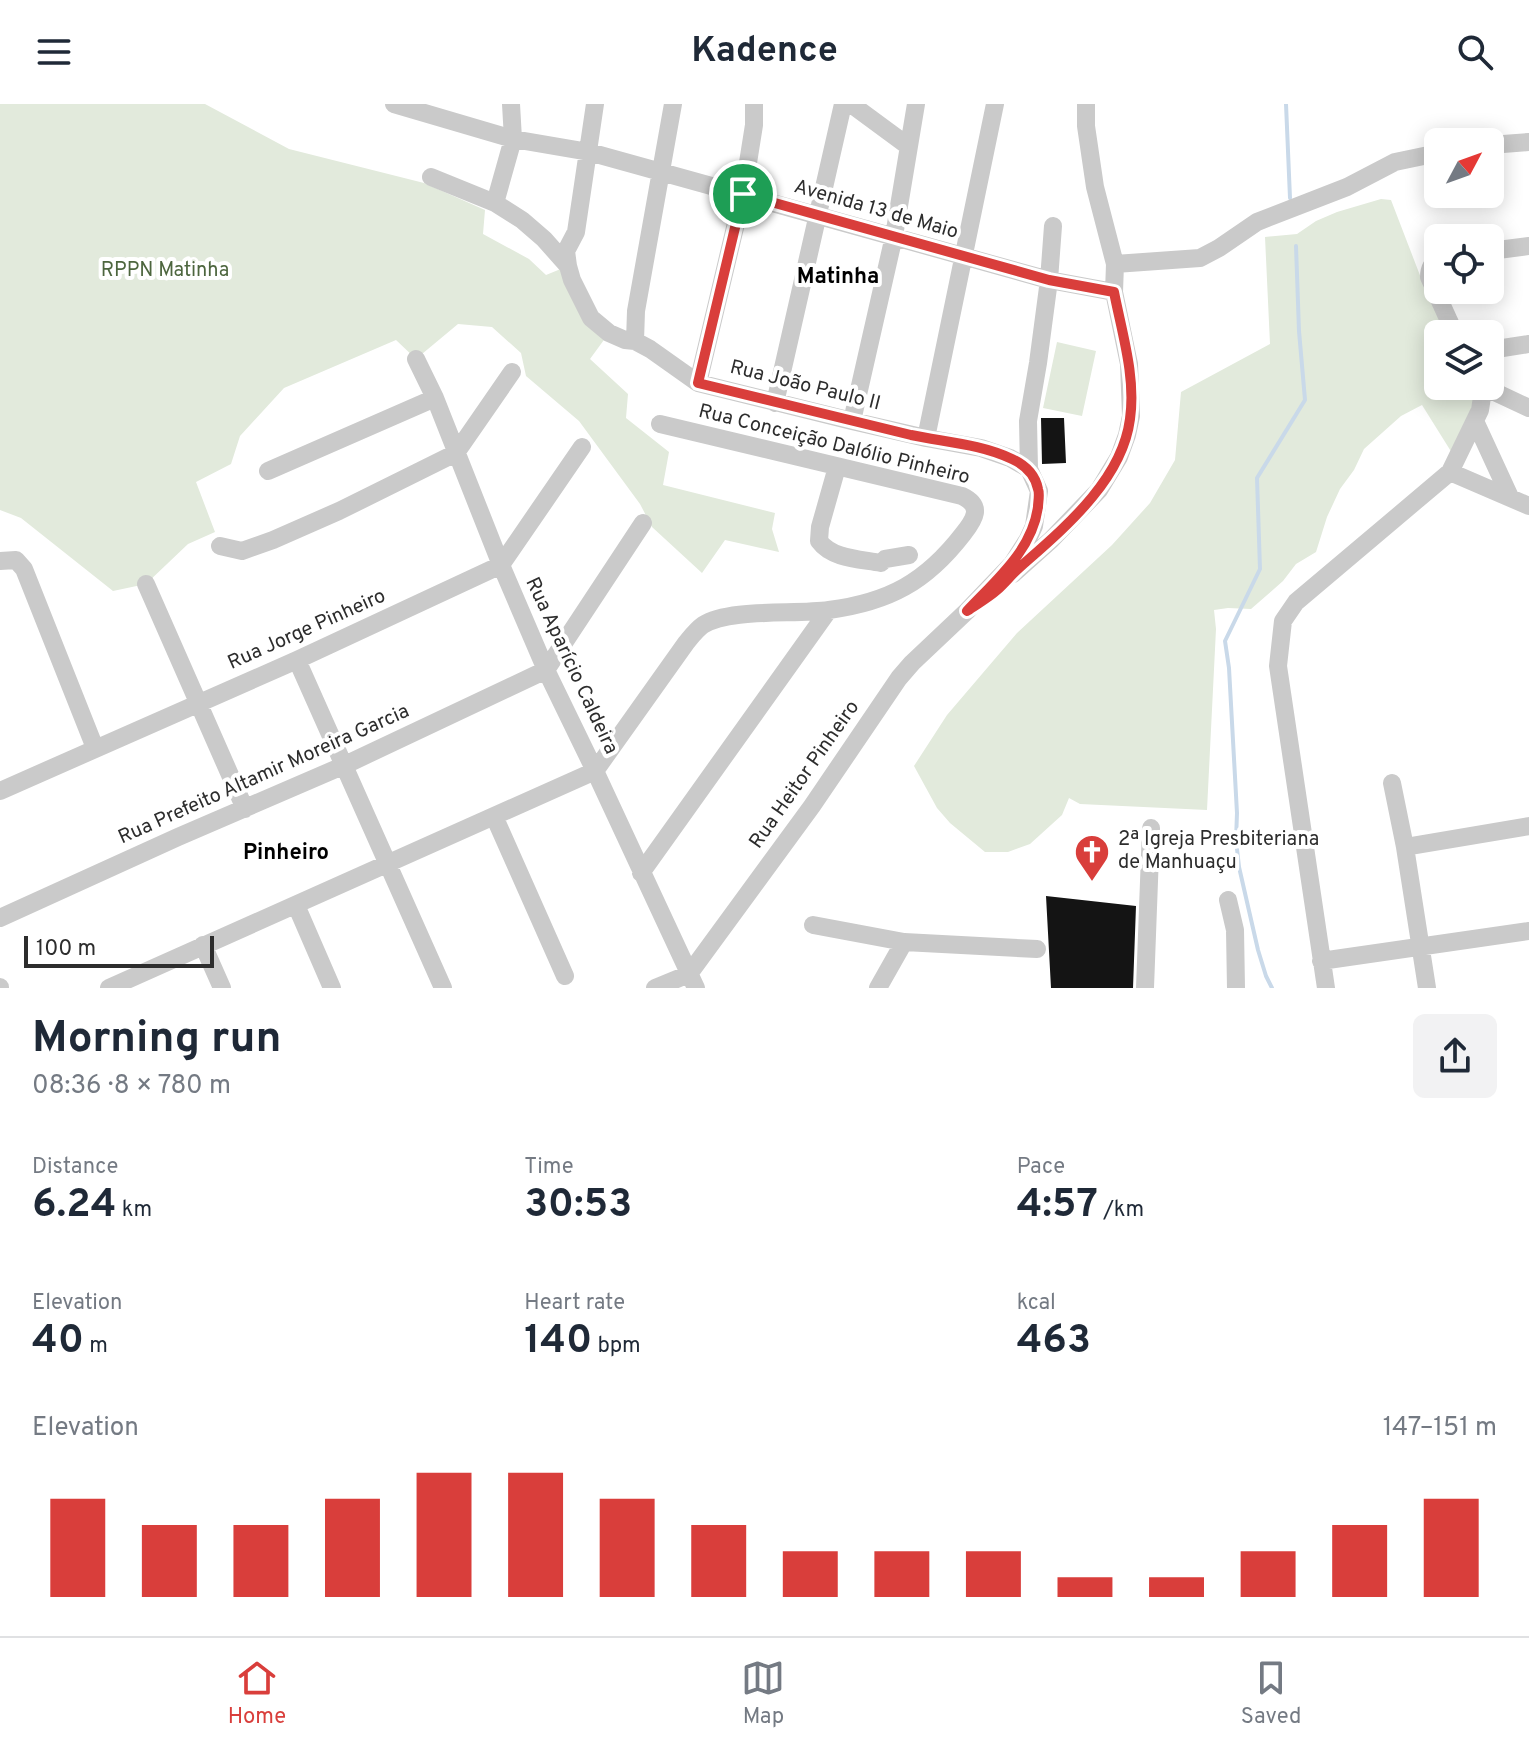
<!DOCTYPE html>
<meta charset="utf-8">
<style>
body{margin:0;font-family:Overpass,sans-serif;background:#f2f2f3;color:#1f2937;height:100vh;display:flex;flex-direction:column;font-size:30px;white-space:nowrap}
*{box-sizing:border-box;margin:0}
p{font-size:26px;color:#747a83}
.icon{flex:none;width:44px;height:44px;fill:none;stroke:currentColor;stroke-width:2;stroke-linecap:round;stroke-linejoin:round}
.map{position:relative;height:884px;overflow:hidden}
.panel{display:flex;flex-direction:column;background:#fff;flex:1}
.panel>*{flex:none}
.needle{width:52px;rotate:49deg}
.buttons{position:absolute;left:1424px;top:24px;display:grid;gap:16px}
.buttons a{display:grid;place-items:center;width:80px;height:80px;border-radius:12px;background:#fff;box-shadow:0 4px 20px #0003;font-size:40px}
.scale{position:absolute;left:24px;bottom:20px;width:190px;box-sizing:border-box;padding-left:8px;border:4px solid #2d2d2d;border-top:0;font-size:22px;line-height:28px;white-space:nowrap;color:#2d2d2d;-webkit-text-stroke:6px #fff;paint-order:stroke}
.pin{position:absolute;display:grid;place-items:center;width:68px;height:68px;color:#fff;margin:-34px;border:4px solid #fff;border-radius:50%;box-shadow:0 2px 8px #0007}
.round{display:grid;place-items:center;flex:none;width:84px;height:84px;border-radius:12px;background:#f2f2f3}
.head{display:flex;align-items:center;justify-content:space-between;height:136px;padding:0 32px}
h1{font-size:44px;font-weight:700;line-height:60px}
.figures{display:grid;grid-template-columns:repeat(3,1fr);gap:12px;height:136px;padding:8px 32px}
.figures div{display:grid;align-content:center}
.figures b{font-size:40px;font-weight:700}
.figures small{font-size:22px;font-weight:400}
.figures p{font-size:22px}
.chart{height:224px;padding:16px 32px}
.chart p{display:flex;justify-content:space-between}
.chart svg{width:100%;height:144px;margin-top:8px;stroke:#d93e3b;stroke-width:6}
header{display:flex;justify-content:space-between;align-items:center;height:104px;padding:0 32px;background:#fff;font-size:36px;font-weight:700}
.dock{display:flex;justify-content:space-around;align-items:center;height:112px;border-top:2px solid #e0e1e3;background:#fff;font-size:22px;color:#747a83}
.dock a{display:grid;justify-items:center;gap:4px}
.dock .on{color:#d93e3b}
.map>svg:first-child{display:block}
</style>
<header><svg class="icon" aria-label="menu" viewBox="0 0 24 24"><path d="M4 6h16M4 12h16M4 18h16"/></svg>Kadence<svg class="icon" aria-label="search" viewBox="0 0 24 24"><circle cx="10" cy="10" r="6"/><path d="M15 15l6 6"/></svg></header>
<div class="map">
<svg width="1529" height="884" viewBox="0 0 1529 884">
<rect width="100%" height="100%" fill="#fff"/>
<path fill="#e2eadc" d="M0,0H205L289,45L424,79L485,106L483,130L529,155L546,171L568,162L609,229L590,255L628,290L626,314L669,348L663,381L775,409L772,425L779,448L725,436L702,469L652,423L640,400L579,317L526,272L521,249L492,223L458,220L416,255L396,236L284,284L240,332L231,360L196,378L215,428L188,440L146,480L113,487L21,414L0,406Z
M1381,95L1391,96L1421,174L1448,230H1438V282H1471C1480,304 1462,330 1452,349L1422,301L1401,312L1364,345L1354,366L1340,385L1327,413L1316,448L1296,460L1283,477L1251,505L1228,504L1214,506L1216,525L1207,706L1080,700L1069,694L1062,711L1030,740L1008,748H985L950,719L937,704L914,662L947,611L1017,529L1112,441L1150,399L1175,356L1181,288L1270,240L1265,133L1297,130L1316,117L1337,108Z
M1057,238L1096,247L1082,312L1043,304Z"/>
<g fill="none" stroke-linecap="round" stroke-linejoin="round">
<path stroke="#c9d9e9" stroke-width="4" d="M1286,0L1290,94
M1272,884L1266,872L1258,846L1239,763L1236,736L1237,709L1229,564L1225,537L1260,465L1257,374L1305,296L1299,227L1296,142"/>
</g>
<path fill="#141414" d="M1041,314H1064L1066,359L1042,360Z
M1046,792L1136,802L1133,884H1051Z"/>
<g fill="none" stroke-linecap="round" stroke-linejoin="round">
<path stroke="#cacaca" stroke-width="18" d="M394,0L513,35L589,48L1049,176L1114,188
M851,0L908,42
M1490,41L1529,38
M431,73L495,99L522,116L544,135L568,162L572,176L591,214L609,229L625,236L635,237L650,245L698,279L852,317L926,334L981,344L1010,354L1029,365L1039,387L1034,422L1028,435L1012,460L967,507L912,559L899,574L812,702L689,870
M495,99L513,35L511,0
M1490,147L1529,142
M1438,155C1432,160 1429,164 1429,173L1455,230
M1115,160L1200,154L1219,144L1257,118L1347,83L1395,58L1438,49
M568,162L566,147L576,128L595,0
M635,237L636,207L673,0
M1490,246L1529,240
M416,255L435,294L501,461L546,566L595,667L696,884
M698,279L743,90L754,21V0
M1482,282L1529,304
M775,299L843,0
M852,317L894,132L916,0
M1475,317L1510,393
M926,334L995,0
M837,363L820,423L819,437C832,455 860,455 881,459L885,455L909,451
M1029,365L1028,317L1038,259L1049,176L1053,122
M268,367L435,294
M1450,368L1480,306L1482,293L1479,282
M220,442L242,447L273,436L339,407L456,349L512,268
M0,457L16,456L24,465L95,644
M1013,470L1051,436L1099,386L1119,353L1127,331L1131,312L1129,260L1114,188L1115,160L1095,83L1086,22V0
M146,480L245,705
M297,556L443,884
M595,667L686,539C691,533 696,526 703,521C729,504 796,511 829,506C889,498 926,478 963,430C975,415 983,402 962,392L660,320
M1392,679L1405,743L1427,884
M0,687L297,556L501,461L582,343
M494,712L565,872
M1405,743L1529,722
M641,769L828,507
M1228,796L1235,826L1236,884
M296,801L332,884
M0,814L178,733L345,661L546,566L643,419
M813,821L904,838L1037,845
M203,841L222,884
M1321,857L1529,827
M0,883V884
M109,884L595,667
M655,884L689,870
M878,884L904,838
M1145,884L1151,724
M1326,884L1278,562L1283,517L1296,498L1450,368L1529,402"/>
</g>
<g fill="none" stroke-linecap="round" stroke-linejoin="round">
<defs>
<path id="route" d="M743,90L1049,176L1114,188C1122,229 1136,273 1130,315C1122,377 1063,425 1019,464C1011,471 1005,479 997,486C988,494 977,500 967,507C995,477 1032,447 1038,403C1038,398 1040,390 1038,385C1035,370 1025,361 1012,355C981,340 944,338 911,331C840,314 769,296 698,279Z"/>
</defs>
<use href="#route" stroke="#fff" stroke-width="16"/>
<use href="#route" stroke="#d93e3b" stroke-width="10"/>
</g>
<defs>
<symbol id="church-pin" viewBox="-11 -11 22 30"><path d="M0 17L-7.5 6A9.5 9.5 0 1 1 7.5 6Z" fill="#d93e3b" stroke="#fff"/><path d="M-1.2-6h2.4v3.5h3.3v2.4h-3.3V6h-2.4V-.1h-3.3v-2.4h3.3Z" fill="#fff"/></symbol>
</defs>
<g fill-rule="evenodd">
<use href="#church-pin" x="1072" y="728" width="40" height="54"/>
</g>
<g text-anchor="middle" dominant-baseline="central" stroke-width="8" stroke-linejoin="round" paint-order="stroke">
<g font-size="20" fill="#2d2d2d" stroke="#fff">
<text transform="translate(876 106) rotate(16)">Avenida 13 de Maio</text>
<text transform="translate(805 282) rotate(14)">Rua João Paulo II</text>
<text transform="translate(834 341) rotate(14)">Rua Conceição Dalólio Pinheiro</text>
<text transform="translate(307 526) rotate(-24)">Rua Jorge Pinheiro</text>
<text transform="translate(571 562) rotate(65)">Rua Aparício Caldeira</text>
<text transform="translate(264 671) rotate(-24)">Rua Prefeito Altamir Moreira Garcia</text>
<text transform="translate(805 671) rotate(-55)">Rua Heitor Pinheiro</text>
</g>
<g font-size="20" fill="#4d663e" stroke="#fff">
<text x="165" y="167">RPPN Matinha</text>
</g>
<g font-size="20" fill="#2d2d2d" stroke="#fff" text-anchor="start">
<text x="1118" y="736">2ª Igreja Presbiteriana<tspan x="1118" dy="23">de Manhuaçu</tspan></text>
</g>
<g font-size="22" font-weight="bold" fill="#000" stroke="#fff">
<text x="838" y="173">Matinha</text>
<text x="286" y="749">Pinheiro</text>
</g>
</g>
</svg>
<div class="buttons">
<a><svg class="needle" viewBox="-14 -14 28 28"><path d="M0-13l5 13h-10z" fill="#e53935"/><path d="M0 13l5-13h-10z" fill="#747a83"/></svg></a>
<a><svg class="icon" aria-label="locate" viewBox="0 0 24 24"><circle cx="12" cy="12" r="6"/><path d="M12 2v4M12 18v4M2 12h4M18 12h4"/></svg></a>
<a><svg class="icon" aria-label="layers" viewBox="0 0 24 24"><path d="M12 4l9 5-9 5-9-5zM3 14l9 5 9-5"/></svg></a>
</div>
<div class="scale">100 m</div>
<div class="pin" style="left:743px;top:90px;background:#1e9e55"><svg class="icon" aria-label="arrive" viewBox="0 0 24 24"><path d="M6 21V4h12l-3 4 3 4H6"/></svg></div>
</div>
<section class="panel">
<div class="head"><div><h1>Morning run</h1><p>08:36 · 8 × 780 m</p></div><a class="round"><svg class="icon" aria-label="share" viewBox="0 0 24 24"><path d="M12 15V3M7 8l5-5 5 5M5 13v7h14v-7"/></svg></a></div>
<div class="figures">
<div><p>Distance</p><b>6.24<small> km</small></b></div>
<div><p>Time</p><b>30:53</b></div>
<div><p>Pace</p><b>4:57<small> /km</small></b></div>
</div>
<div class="figures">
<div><p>Elevation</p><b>40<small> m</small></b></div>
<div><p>Heart rate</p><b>140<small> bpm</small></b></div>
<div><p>kcal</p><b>463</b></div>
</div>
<div class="chart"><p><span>Elevation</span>147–151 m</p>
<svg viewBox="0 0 160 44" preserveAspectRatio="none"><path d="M5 44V14M15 44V22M25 44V22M35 44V14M45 44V6M55 44V6M65 44V14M75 44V22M85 44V30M95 44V30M105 44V30M115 44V38M125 44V38M135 44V30M145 44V22M155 44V14"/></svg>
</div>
</section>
<nav class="dock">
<a class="on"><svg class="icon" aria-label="home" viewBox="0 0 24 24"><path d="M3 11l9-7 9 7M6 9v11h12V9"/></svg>Home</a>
<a><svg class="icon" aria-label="map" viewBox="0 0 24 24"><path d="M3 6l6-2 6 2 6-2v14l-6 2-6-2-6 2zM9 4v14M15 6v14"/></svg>Map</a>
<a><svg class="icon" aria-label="saved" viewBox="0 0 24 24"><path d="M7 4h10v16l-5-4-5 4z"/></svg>Saved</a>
</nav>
